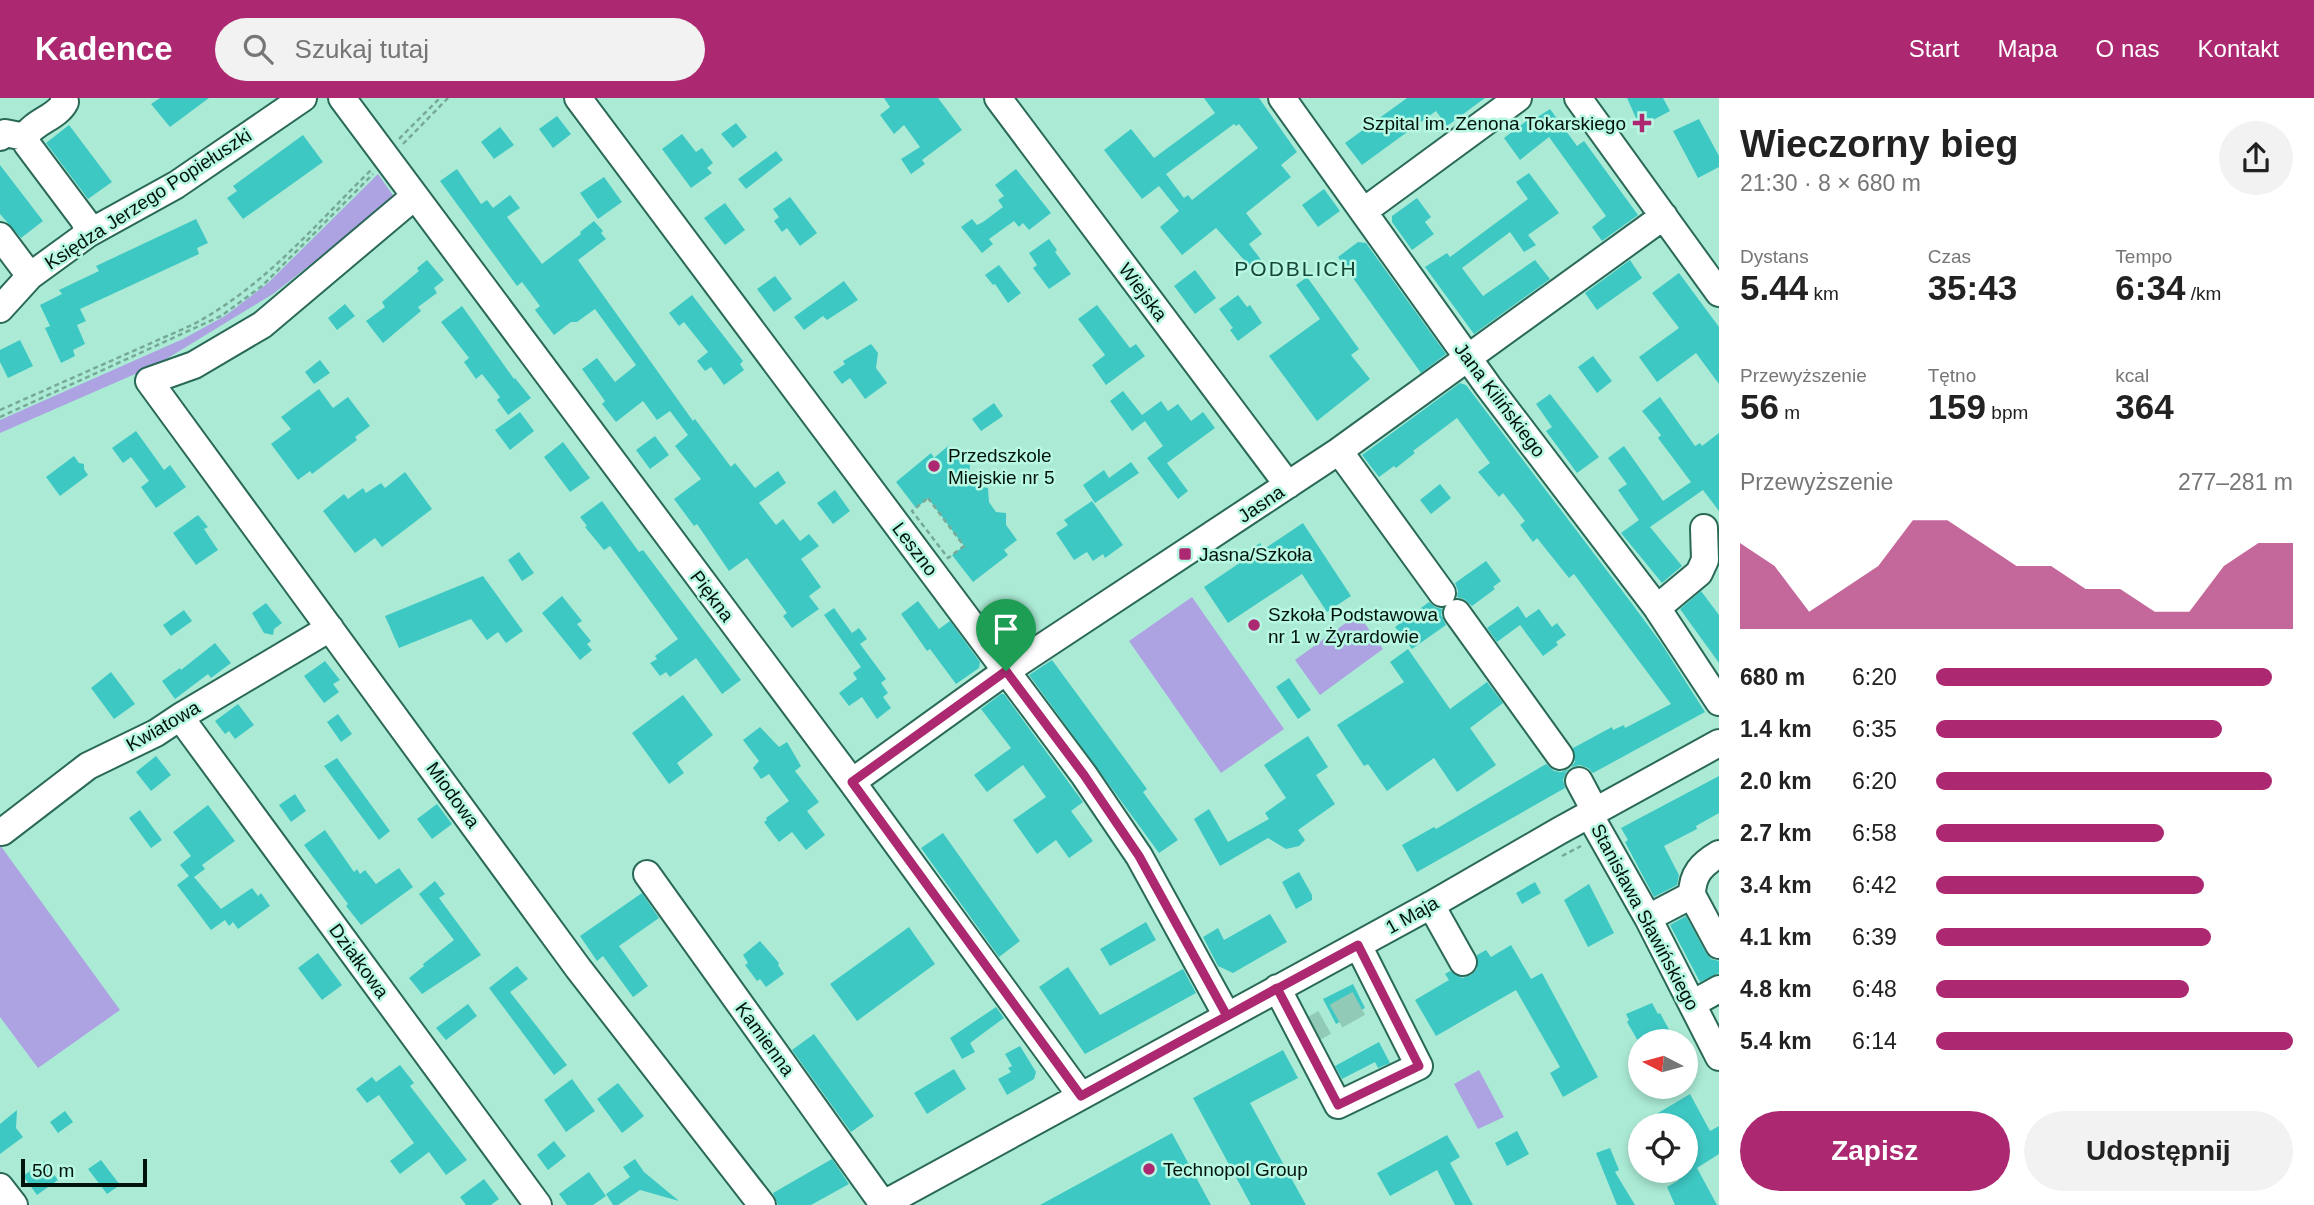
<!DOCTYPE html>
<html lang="pl">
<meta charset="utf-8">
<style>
body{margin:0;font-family:Helvetica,sans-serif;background:#f2f2f2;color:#222;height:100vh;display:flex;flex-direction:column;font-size:26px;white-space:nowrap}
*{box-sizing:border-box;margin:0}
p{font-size:23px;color:#767676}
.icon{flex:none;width:38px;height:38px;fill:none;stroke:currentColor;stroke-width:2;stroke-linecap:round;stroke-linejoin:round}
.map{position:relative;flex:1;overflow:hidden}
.sheet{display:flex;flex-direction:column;background:#fff;width:595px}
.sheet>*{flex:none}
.needle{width:46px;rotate:276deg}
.buttons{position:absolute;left:1628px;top:931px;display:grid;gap:14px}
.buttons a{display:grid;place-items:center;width:70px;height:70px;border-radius:50%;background:#fff;box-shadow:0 4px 10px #0003;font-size:35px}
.scale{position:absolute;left:21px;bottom:18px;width:126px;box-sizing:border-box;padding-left:7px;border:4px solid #00140d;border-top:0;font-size:19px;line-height:24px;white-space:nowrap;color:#00140d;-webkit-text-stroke:5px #b8f8e3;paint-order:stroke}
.pin{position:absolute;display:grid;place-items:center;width:60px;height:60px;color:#fff;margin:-72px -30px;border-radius:50% 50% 50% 0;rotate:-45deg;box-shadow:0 0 7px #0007}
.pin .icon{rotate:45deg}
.round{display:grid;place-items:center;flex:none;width:74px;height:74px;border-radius:37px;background:#f2f2f2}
.summary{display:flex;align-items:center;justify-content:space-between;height:119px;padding:0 21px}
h1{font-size:38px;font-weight:700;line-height:52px}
.stats{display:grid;grid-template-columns:repeat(3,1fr);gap:10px;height:119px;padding:7px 21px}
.stats div{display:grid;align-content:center}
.stats b{font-size:35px;font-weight:700}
.stats small{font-size:19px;font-weight:400}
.stats p{font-size:19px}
.chart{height:196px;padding:14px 21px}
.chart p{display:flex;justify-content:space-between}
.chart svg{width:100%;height:126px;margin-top:7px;fill:#ac2871;opacity:.7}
.cta{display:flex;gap:14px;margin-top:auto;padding:14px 21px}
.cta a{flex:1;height:80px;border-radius:42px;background:#ac2871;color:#fff;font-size:28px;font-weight:700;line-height:80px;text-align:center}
.cta a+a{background:#f2f2f2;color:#222}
ul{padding:0 21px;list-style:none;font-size:23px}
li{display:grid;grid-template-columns:112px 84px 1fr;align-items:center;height:52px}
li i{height:18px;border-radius:9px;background:#ac2871}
header{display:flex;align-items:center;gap:42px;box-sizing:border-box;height:98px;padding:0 35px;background:#ac2871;color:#fff}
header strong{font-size:33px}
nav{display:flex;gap:38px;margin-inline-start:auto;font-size:24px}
.search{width:490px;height:63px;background:#f2f2f2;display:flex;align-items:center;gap:18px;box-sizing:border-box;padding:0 24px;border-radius:38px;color:#767676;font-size:26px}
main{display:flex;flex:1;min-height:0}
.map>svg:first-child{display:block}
</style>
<header>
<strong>Kadence</strong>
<div class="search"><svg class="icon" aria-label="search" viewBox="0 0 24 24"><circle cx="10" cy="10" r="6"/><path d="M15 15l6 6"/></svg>Szukaj tutaj</div>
<nav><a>Start</a><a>Mapa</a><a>O nas</a><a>Kontakt</a></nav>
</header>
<main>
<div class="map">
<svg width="1719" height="1107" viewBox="0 0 1719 1107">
<rect width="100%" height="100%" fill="#abebd6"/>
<path fill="#ada2e2" d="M378,76L395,100L273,196L158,266L0,335V322L183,241L225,218L268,185Z
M1192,499L1284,631L1221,675L1129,543Z
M1358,516L1383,551L1320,597L1295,562Z
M0,747L120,912L38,970L0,919Z
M1479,972L1504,1019L1478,1031L1454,986Z"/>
<path fill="#3ec8c4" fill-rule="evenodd" d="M160,0H209L170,29L151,6Z
M884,0H938L962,32L922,62L925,66L911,76L901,61L920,49L904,27L894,36L880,17L890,9Z
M1204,0H1259L1297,54L1281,67L1291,79L1246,115L1262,136L1249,146L1262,163L1252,171L1216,130L1182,157L1160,129L1179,113L1159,88L1142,101L1104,52L1131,31L1154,60L1215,15ZM1234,26L1236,28L1239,26L1258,50L1192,102L1188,97L1184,100L1166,76Z
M1407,0H1485L1447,28L1436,13L1362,67L1345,45Z
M1627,0H1663L1670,13L1640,29Z
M1550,11L1577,48L1584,43L1638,117L1602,143L1592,129L1606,118L1549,39L1520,62L1504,40L1534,17L1536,20Z
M557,18L571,36L553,50L539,31Z
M1699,21L1719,58V69L1698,80L1673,33Z
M736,25L747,39L733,50L721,36Z
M69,27L112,84L88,101L46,45Z
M500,29L514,47L494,61L481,44Z
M682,36L696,54L702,50L713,65L707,70L712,75L691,90L662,51Z
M303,37L323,64L243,121L227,100L237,93L233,88Z
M776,53L783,62L746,91L738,81Z
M0,67L43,123L21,140L0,116Z
M457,71L481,106L487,102L493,110L510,97L520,110L507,119L542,166L581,136L580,134L594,123L603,133L601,135L606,141L578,162L693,323L695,321L731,369L735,365L755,390L778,373L786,385L759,405L776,427L783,421L800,443L809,436L819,448L801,461L821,489L809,498L819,511L792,530L783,518L787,515L747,460L729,473L697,426L694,428L674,401L701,381L675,348L688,337L670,313L657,322L643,303L616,324L602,306L605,303L582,271L597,260L615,284L636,267L595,211L577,224H571L554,237L535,212L540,208L522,184L517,188L440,83Z
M1016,71L1051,115L1029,132L1023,125L1019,129L1014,123L989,141L993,146L982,155L961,129L972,121L977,127L983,124L1003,109L998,102L1004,98L995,87Z
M1529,75L1559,115L1528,137L1536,147L1524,154L1510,134L1462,170L1483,198L1535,162L1550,181L1474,236L1425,169L1447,155L1450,159L1528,101L1516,84Z
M604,79L622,104L598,121L580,95Z
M1324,91L1340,113L1318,129L1302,107Z
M790,99L817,135L800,148L787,130L782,134L774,123L779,119L773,111Z
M1417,100L1431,119L1425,124L1434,136L1412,152L1392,124V118Z
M725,105L745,132L725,147L704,120Z
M196,121L208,145L197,150L199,156L80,211L86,223L77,227L85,246L73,252L75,258L61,265L45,230L50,228L40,207L62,196L59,192L99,173L96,168Z
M1049,141L1057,152L1055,154L1071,176L1049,191L1033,170L1037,167L1029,155Z
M1358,144L1366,145L1446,256L1421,275L1338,159Z
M427,162L444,182L434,190L437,195L418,209L421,213L383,245L366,223L385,209L382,204L419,173L417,170Z
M1630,162L1642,180L1597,212L1585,195Z
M999,167L1021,195L1008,205L995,186L993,187L985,177Z
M1195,172L1216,200L1195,216L1174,188Z
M1679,175L1719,229V286L1696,255L1657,284L1639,259L1679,230L1652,195Z
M775,178L792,201L774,214L757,191Z
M1307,179L1359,251L1351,257L1370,281L1317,323L1269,258L1320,221L1296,187Z
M844,183L858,202L827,222L823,218L804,232L794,219Z
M692,197L743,263L740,266L744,272L724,287L711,269L705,273L697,263L708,254L684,224L679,228L669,215Z
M1238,197L1247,209L1250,207L1262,225L1238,243L1230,232L1233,230L1219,211Z
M345,206L355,218L337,232L328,220Z
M1097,207L1130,250L1136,246L1145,258L1106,287L1092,267L1105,257L1078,221Z
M462,208L514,281L515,280L531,300L508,317L497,302L500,299L482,276L476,281L464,264L469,260L441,224Z
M20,242L33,268L8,280L0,264V252Z
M871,246L878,255L876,270L887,285L865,301L850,280L842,286L833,274L845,266L843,263Z
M1593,258L1612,283L1597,295L1578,269Z
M320,262L330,275L314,286L305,274Z
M1460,285L1466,287L1630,503L1661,545L1705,614L1593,675L1588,670L1580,667L1571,669L1566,674L1563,682L1565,690L1417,774L1402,747L1434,729L1436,731L1546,666L1554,673L1561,674L1569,671L1575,664L1573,650L1612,629L1613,632L1624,627L1625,630L1671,606L1574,476L1569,480L1537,440L1533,444L1520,427L1525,423L1503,395L1499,399L1478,374L1490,365L1457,320L1413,353L1415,355L1396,370L1394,368L1379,379L1362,357Z
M319,291L333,310L348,299L370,328L355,339L357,342L312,376L310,373L298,382L271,346L291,331L281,319Z
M1123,293L1142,317L1161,303L1168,313L1178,306L1191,323L1203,314L1215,330L1167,365L1188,393L1178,401L1147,360L1163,348L1145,323L1132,333L1110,303Z
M1550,296L1599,359L1577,375L1546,333L1552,329L1536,306Z
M1660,299L1695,348L1700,345L1702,348L1719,335V413L1703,392L1650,429L1682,468L1662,485L1621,435L1639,422L1618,392L1627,386L1608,360L1624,348L1663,403L1691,384L1658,340L1661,337L1642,313Z
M994,305L1003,318L981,333L972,321Z
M520,314L534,333L510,352L495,332Z
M136,333L164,372L170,367L186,389L156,410L141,389L149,383L131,359L123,365L112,350Z
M655,338L669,357L650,371L636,352Z
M563,344L590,380L570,394L544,359Z
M948,348L960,364L970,366L969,377L977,388L988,390L989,404L996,414L1006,415V427L1017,442L1004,452L1008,457L973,484L952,457L964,448L928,400L916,410L896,384L931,355L934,360Z
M74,358L79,365L84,366V371L88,377L60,398L46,379Z
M1131,364L1139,375L1095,405L1083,387L1104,372L1109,380Z
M405,374L432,411L382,449L375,440L355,455L323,413L344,396L348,401L363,390L366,395L381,385L385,390Z
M1440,386L1451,400L1431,416L1420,402Z
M835,392L850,413L833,426L817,405Z
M602,403L639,454L643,452L741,582L722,596L696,560L670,579L666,574L660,578L650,565L657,561L655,558L678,541L610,448L604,452L585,429L587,428L580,419Z
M1092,403L1123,447L1105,460L1103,456L1093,463L1087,454L1074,462L1056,435L1068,427L1064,422Z
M198,417L208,429L204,431L218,452L196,467L173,435Z
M1303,425L1351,498L1327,514L1302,476L1228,525L1204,489L1244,462L1242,458L1260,445L1264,451Z
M519,454L534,475L522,483L508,462Z
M1486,463L1501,483L1493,489L1495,491L1472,508L1464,501L1457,499L1458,493L1455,485Z
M483,478L523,533L506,545L498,534L487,542L471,521L399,550L385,518Z
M1701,493L1719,517V565L1680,511Z
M562,498L582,523L577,526L591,543L587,546L592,552L580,562L542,515Z
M918,503L939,531L950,523L980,564L979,570L956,586L930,551L927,553L901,516Z
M1429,504L1435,509L1442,511L1441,517L1446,527L1412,551L1395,529Z
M266,505L282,525L274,531L273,537L264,535L252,515Z
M1518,508L1526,520L1539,511L1552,529L1557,525L1566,537L1556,544L1558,547L1543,558L1520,527L1497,544L1487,530Z
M834,510L852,535L859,530L867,541L860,546L886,581L881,585L888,595L883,599L891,610L877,621L862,599L849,608L839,595L857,581L853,575L861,569L824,517Z
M184,512L192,523L171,538L163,527Z
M215,545L231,565L211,580L208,576L175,601L162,583L180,570L181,572Z
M1408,551L1450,611L1487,584L1503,605L1470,630L1496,667L1457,694L1434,660L1387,693L1368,666L1364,668L1337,627L1404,584L1390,564Z
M1052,562L1147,691L1143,694L1178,742L1159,755L1029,577Z
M325,563L340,582L333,586L339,594L324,605L304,578Z
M111,574L135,606L114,621L91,590Z
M1289,580L1311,612L1298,621L1276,589Z
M1001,596H1004L1083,704L1071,713L1093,743L1069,760L1056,742L1037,756L1013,722L1046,699L1023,667L987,694L974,677L1011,650L981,611Z
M683,597L713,637L677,665L684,675L669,686L632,635Z
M238,606L254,627L235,641L229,633L225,636L215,623Z
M338,616L352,636L341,644L327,624Z
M760,629L779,649L787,644L801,668L795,673L819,704L807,713L825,737L806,752L792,734L779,744L764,724L767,722L766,720L789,703L769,676L761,681L753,670L759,663L743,642Z
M1308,638L1328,669L1316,677L1335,706L1298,732L1305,742L1299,748L1286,751L1268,740L1220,768L1194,721L1209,711L1228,744L1269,721L1265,715L1286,700L1264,667Z
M156,658L171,677L151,693L136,674Z
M337,660L390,733L379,742L324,668Z
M1719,678V715L1696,728L1697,731L1664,748L1679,777L1677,787L1654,799L1625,744L1628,742L1621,730Z
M295,696L306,713L291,724L279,707Z
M437,706L452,726L432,741L417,721Z
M208,707L235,743L202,767L205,771L194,779L221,811L252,790L258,798L261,795L270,808L238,831L233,824L229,828L225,822L211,832L177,787L189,778L180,767L191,758L173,734Z
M140,712L162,742L151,750L129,720Z
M325,732L354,774L357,771L360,776L365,772L376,786L399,770L413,789L361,827L346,808L348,806L304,747Z
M943,735L1020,843L999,859L921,750Z
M1299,774L1312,797V802L1296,811L1282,784Z
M435,783L445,796L439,800L481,857L422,896L409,880L424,868L423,866L454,842L419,796Z
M1535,784L1541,795L1522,806L1516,795Z
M1589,786L1614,835L1588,849L1564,802Z
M642,795L659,820L619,848L648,888L633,899L603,858L597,863L580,838Z
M1270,816L1287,844L1233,875L1218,868L1203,839L1218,830L1224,842Z
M1686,818L1706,855L1711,861L1719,863V875L1700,884L1670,827Z
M1146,824L1156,842L1110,868L1100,851Z
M909,829L935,866L857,923L830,886Z
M760,843L779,865L778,867L784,876L766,889L760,881L757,883L745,867L748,865L743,857Z
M1511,847L1531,881L1542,875L1598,979L1563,999L1550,975L1560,969L1516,892L1436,938L1415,902L1449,882L1445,876L1450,873L1462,880L1471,877L1477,871V857L1486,852L1491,859Z
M318,855L342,887L322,902L298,870Z
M517,868L528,881L510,894L567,967L554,977L489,890Z
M1068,869L1100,917L1183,871L1196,895L1085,956L1039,889Z
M1353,886L1365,910L1336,926L1323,901Z
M1652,905L1658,916L1660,915L1672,937L1670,939L1673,943H1638L1627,924L1629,922L1626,916Z
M468,906L477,918L446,942L436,930Z
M996,909L1004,920L970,945L975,954L962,961L950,940Z
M814,936L874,1018L851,1034L792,952Z
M1379,944L1390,965L1378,970L1375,964L1342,981L1335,968Z
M1020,948L1036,974L1034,981L1007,997L998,981L1011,974L1008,970L1012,968L1005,956Z
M1283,952L1298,980L1250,1005L1306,1107H1251L1193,1000Z
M400,967L414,985L410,988L467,1062L446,1077L429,1054L400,1076L390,1063L414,1045L379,997L367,1005L356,991L372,979L376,984Z
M954,971L966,991L927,1016L914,995Z
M572,981L595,1013L566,1034L544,1002Z
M618,985L644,1018L622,1035L597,1001Z
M1690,996L1710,1033L1719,1028V1056L1697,1070L1717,1107H1675L1667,1089L1679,1082L1675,1073H1685V1027H1638Z
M17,1012L16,1030L23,1039L0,1056V1026Z
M65,1013L73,1024L58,1035L50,1024Z
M1517,1033L1529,1056L1507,1068L1495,1045Z
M1172,1035L1211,1107H1040Z
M1447,1037L1460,1059L1450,1065L1473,1107H1455L1437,1072L1390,1098L1377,1075Z
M554,1043L566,1058L548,1072L537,1057Z
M1610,1050L1619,1072L1615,1074L1635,1107H1617L1596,1055Z
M635,1061L644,1074L679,1103L640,1092L618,1107H613L606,1096L630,1079L623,1069Z
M832,1061L849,1086L811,1107H778L773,1095Z
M101,1062L120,1087L107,1096L88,1071Z
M44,1063L58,1082L37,1097L23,1078Z
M589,1074L606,1098L593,1107H567L559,1096Z
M484,1081L499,1101L491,1107H466L460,1099Z"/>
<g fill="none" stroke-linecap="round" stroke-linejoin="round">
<path stroke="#91cbb8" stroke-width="26" stroke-dasharray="26 13" stroke-linecap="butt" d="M1302,937L1381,893"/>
<defs>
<path id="minor" d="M64,0L65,4C57,20 34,23 25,39L27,46L84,122L89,135
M342,0L852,684L1081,998
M578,0L1084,677L1139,758L1227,918
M998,0L1288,387
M1282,0L1488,288L1657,510L1719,604
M1578,0L1719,195
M0,39L5,35L25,39
M415,98L262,227L194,267L149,283L578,870L762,1107
M1364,113L1518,0
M0,138L30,178
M0,211L30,178L89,135L176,87L303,0
M1339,353L1442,495
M1657,510L1699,475L1705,462L1704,430
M1457,515L1560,658
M180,619L538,1107
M1579,683L1595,713
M852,684L1006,573L1339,353L1664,118
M1589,716L1648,820L1719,959
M2,734L88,668L156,635L180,619L330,530
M647,776L883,1106
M1692,797L1719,847
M1431,807L1463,864
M1648,820L1692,797C1692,776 1702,766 1719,756
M1277,890L1338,1007L1419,968L1358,847
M1692,906L1719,891
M0,1089L14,1107
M882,1107L1431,807L1559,733L1719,645"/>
</defs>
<use href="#minor" stroke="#2a6857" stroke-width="30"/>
<path stroke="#77a998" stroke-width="2.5" stroke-dasharray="5 3.5" stroke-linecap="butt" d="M399,41L440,0
M403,46L448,0
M0,312L192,227C264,189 314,128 371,72
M0,319L221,218L262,188L373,76
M928,400L964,448L948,460L912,413Z
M1562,758L1581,748"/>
<use href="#minor" stroke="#fff" stroke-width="26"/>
</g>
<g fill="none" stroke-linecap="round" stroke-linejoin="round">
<defs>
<path id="route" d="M1006,573L852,684L1081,998C1173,947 1265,897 1358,847L1419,968L1338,1007L1277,890L1227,918L1139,758L1084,677L1006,573"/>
</defs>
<use href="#route" stroke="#fff" stroke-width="14"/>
<use href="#route" stroke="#ac2871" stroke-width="9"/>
</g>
<g fill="#ac2871" stroke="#b8f8e3" stroke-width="2.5">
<path d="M1638.5 14.5h7v7h7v7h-7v7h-7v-7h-7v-7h7z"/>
<circle cx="934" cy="368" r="7"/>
<rect x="1178" y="449" width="14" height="14" rx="3.5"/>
<circle cx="1254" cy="527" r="7"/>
<circle cx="1149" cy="1071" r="7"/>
</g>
<g text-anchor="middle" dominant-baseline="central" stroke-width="5" stroke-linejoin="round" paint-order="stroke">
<g font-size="19" fill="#00140d" stroke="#b8f8e3" text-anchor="start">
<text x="1626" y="25" text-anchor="end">Szpital im. Zenona Tokarskiego</text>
<text x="948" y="357">Przedszkole<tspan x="948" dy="22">Miejskie nr 5</tspan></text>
<text x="1199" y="456">Jasna/Szkoła</text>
<text x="1268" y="516">Szkoła Podstawowa<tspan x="1268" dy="22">nr 1 w Żyrardowie</tspan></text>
<text x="1163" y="1071">Technopol Group</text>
</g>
<g font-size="19" fill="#00140d" stroke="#b8f8e3">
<text transform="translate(148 101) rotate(-33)">Księdza Jerzego Popiełuszki</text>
<text transform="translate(1143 194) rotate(53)">Wiejska</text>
<text transform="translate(1500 302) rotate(53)">Jana Kilińskiego</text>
<text transform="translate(1261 406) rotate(-34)">Jasna</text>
<text transform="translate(915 451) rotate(53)">Leszno</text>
<text transform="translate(712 498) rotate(53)">Piękna</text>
<text transform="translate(163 628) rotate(-30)">Kwiatowa</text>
<text transform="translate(453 697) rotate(54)">Miodowa</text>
<text transform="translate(1412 817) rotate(-29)">1 Maja</text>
<text transform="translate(1645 819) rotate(62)">Stanisława Sławińskiego</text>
<text transform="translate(359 863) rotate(54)">Działkowa</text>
<text transform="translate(765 941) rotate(54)">Kamienna</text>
</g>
<g font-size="21" letter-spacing="2" fill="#154538" stroke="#b8f8e3">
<text x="1296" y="170">PODBLICH</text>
</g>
</g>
</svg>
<div class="buttons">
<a><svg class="needle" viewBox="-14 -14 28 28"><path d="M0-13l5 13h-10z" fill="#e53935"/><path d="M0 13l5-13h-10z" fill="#767676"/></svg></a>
<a><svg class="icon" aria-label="locate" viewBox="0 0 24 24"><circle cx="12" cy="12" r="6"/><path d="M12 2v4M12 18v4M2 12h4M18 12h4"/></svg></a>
</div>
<div class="scale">50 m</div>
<div class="pin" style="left:1006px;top:573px;background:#1e9e55"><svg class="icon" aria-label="arrive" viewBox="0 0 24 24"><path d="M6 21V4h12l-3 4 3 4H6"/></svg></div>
</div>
<section class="sheet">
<div class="summary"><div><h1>Wieczorny bieg</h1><p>21:30 · 8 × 680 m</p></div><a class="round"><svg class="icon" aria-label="share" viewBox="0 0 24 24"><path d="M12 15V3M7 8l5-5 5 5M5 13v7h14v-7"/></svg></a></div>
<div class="stats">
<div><p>Dystans</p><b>5.44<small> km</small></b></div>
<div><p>Czas</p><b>35:43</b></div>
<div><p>Tempo</p><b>6:34<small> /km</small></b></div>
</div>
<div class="stats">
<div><p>Przewyższenie</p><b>56<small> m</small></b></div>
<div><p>Tętno</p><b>159<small> bpm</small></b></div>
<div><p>kcal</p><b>364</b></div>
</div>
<div class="chart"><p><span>Przewyższenie</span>277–281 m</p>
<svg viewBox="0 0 160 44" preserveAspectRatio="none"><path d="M0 44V14L10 22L20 38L30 30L40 22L50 6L60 6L70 14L80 22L90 22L100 30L110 30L120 38L130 38L140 22L150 14L160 14V44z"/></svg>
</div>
<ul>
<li><b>680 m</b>6:20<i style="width:94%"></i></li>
<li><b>1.4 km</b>6:35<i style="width:80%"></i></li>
<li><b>2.0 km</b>6:20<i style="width:94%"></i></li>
<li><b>2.7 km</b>6:58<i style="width:64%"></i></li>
<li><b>3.4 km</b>6:42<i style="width:75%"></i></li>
<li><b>4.1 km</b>6:39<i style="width:77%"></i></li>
<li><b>4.8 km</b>6:48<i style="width:71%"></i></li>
<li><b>5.4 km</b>6:14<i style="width:100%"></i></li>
</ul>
<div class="cta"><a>Zapisz</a><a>Udostępnij</a></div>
</section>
</main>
